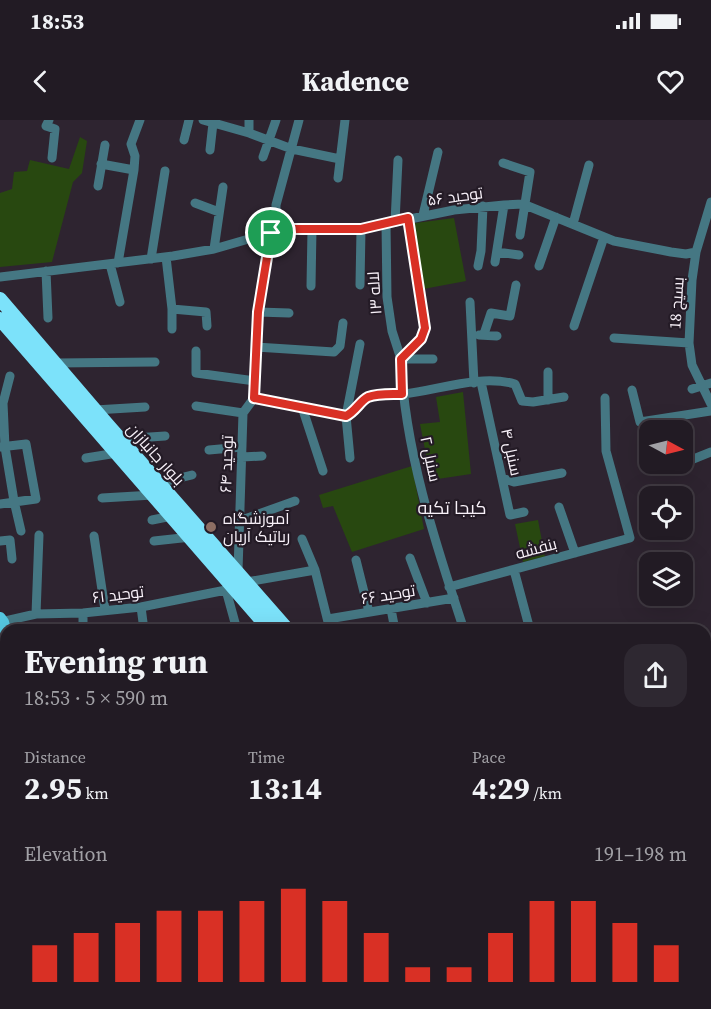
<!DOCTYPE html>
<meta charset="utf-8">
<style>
body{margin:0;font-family:"Source Serif 4",Cairo,serif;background:#2e2831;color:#f1f3f6;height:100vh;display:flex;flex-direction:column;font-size:22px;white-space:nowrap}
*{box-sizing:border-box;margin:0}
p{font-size:20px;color:#a2a1a6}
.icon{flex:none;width:33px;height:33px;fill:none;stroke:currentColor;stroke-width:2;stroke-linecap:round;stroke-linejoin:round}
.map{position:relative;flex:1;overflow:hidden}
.sheet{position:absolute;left:0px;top:504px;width:711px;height:386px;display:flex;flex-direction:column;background:#221b24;border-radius:18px 18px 0 0;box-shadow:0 6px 24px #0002,0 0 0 2px #3f3941}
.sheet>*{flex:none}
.needle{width:39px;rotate:97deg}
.controls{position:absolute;left:639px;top:300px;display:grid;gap:12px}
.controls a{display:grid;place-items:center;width:54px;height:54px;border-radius:12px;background:#221b24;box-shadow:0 6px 24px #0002,0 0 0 2px #3f3941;font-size:30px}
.pin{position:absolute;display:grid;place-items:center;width:51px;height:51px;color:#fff;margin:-26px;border:3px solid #fff;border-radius:50%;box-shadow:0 2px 6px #0007}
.round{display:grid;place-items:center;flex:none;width:63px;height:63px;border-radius:18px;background:#2e2831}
.summary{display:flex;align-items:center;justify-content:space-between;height:102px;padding:0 24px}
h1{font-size:33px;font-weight:700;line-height:45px}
.figures{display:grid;grid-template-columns:repeat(3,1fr);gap:9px;height:102px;padding:6px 24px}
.figures div{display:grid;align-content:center}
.figures b{font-size:30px;font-weight:700}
.figures small{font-size:16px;font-weight:400}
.figures p{font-size:16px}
.chart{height:168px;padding:12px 24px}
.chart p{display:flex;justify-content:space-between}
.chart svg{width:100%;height:108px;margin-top:6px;stroke:#d93025;stroke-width:6}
.status{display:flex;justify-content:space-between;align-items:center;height:42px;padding:0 30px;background:#221b24;direction:ltr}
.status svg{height:16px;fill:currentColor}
header{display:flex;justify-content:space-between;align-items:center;height:78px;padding:0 24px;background:#221b24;font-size:27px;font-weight:700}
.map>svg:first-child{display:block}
</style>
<div class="status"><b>18:53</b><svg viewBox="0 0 49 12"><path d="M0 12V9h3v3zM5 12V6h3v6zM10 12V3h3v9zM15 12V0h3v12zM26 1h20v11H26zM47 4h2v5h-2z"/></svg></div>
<header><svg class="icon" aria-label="back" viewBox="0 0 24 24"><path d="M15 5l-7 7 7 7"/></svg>Kadence<svg class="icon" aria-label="heart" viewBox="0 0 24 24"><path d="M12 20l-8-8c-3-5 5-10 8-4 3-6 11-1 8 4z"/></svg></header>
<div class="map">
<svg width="711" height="889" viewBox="0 0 711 889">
<rect width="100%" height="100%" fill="#2e2430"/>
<path fill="#284810" d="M80,17L87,21L82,53L73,62L52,142L0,147V73L12,69L14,52L27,51L30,40L69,49Z
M454,98L466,161L418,170L408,104Z
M463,272L471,354L431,360L420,304L440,302L436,277Z
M412,346L424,409L352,432L333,386L323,388L319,375Z
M538,400L545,437L523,442L515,404Z"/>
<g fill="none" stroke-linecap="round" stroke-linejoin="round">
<path stroke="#457783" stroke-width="9" d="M49,0L46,6L55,9L52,38
M203,0L249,13L292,29L340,39
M249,0V13
M184,20L189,0
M210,30L213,3
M263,37L276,0
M503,43L530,52L520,115
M101,44L134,50
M338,58L345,0
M98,66L105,25
M711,82L696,132L692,160L689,223L692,245L711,284
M195,83L219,92
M423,95L438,32
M408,98L425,208L421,219L401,239C404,329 436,425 464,510
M395,102L398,40
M386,104L387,177L392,211L401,239H433
M573,104L589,45
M214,129L223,67
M497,132L519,135
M166,137L172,189V209
M151,139L165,51
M495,142L504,85
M118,143L134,50L135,36L131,24L140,0
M110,144L120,182
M478,146L481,131L483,86
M539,146L556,97
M46,151L48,198
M0,157L173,136L214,129L283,109H361L454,90L504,85L523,84L614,121L671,132L686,134L696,132
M360,165L361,109
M311,166L312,109
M470,182L474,263
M172,189L206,192L207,206
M258,192L289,193
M574,206L604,117
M484,214L491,193L510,196L516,165
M479,215L497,216
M614,218L689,223
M256,227L334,232L340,226L343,203
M196,231V253L255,261
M56,243L155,242
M10,256L3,283L5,327L14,381L21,411
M481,262L510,395L524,392
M692,269L711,263
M632,270L640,302L711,291
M254,278L258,192L271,113L276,101V85L299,0
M254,278L346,296
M548,280V252
M196,286L243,293
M302,287L323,351
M95,290L145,287
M346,296C355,292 359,282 367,278C377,272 393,275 404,274C439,270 480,254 515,264L522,281L533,282L564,277
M120,319L165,316
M209,330L242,327
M242,337L262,336
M86,338L117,333
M350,338L346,296L360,224
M671,348L711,332
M502,358L514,362L562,353
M159,363L192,355
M102,378L153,375
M0,384L36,379L26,324L0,327
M559,387L575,433
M152,400L172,396
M239,401L295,381
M94,416L105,490
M302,419L315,450L330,510
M0,421L10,420L12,439
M154,421L191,417
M410,438L427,483
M356,440L369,492
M514,450L530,510
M238,451L243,293L254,278
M247,462L315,450
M449,467L630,418L606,331L605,278
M226,470L237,510
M141,487L144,510
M391,489L395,510
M36,494L39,415
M328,499L454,478
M0,502L36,494L83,493L141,487L236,468
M83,510V493
M0,555L6,556
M705,683L711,680
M705,741L711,759
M705,835L711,834
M705,852L711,855
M338,884L340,889
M402,884L404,889
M441,884L442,889
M516,884L517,889
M667,884V889
M46,889L96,884
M133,889L156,884
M214,889L221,884
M563,889L584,884"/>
<path stroke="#55c6e0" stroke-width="12" d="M0,498L3,502L6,514
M0,749L6,748
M0,761L6,760
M0,776L6,775
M0,881L6,874
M189,884L193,889
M7,889L13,884"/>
<path stroke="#7ce2fa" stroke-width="14" d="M0,179L107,304L288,510
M0,199L270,510
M705,531L711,529
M705,553L711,551"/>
</g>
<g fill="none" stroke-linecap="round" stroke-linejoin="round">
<defs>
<path id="route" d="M408,98L425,208L421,219L401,239L402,274C392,274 378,273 368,277C360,281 355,292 346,296L254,278L258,192L271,113L283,109H361Z"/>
</defs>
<use href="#route" stroke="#fff" stroke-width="12"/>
<use href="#route" stroke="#d93025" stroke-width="8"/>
</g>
<circle fill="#8d6e63" stroke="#241b26" stroke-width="2" cx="211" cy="407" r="6"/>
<g text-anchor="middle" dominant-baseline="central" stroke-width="4.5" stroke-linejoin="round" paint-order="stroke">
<g font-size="16" fill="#f8f1f9" stroke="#241b26">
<text transform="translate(455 76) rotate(-8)">توحید ۵۶</text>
<text transform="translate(374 173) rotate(-94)">لاله ۱۳</text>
<text transform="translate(676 183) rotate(-86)">بسیج 18</text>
<text transform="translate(512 332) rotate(78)">سنبل ۴</text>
<text transform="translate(156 334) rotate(48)">بلوار جانبازان</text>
<text transform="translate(431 339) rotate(78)">سنبل ۲</text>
<text transform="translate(226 344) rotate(-88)">توحید ۶۴</text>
<text transform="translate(536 428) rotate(-15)">بنفشه</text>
<text transform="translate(118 474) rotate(-7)">توحید ۶۱</text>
<text transform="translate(388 474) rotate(-9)">توحید ۶۶</text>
</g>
<g font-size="16" fill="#f8f1f9" stroke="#241b26" text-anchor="start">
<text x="223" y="398">آموزشگاه<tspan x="223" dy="18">رباتیک آریان</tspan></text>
</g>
<g font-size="18" fill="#f8f1f9" stroke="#241b26">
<text x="452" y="387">کیجا تکیه</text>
</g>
</g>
</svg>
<div class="controls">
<a><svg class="needle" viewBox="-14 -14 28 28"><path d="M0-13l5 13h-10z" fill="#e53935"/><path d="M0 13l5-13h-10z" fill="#a2a1a6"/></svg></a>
<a><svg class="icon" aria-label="locate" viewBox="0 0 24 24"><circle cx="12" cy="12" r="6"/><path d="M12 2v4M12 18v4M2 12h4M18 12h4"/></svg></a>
<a><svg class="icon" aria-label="layers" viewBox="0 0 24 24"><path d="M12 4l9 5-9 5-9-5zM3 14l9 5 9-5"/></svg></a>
</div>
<div class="pin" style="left:271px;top:113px;background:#1e9e55"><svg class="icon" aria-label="arrive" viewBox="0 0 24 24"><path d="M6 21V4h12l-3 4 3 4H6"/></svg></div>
<section class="sheet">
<div class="summary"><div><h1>Evening run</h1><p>18:53 · 5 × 590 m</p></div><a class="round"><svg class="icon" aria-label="share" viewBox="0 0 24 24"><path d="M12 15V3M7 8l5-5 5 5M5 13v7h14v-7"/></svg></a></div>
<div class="figures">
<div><p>Distance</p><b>2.95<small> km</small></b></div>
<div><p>Time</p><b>13:14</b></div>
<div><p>Pace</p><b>4:29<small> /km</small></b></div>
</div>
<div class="chart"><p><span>Elevation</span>191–198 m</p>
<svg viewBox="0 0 160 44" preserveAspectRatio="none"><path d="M5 44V29M15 44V24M25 44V20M35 44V15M45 44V15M55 44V11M65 44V6M75 44V11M85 44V24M95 44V38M105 44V38M115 44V24M125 44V11M135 44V11M145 44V20M155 44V29"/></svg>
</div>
</section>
</div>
